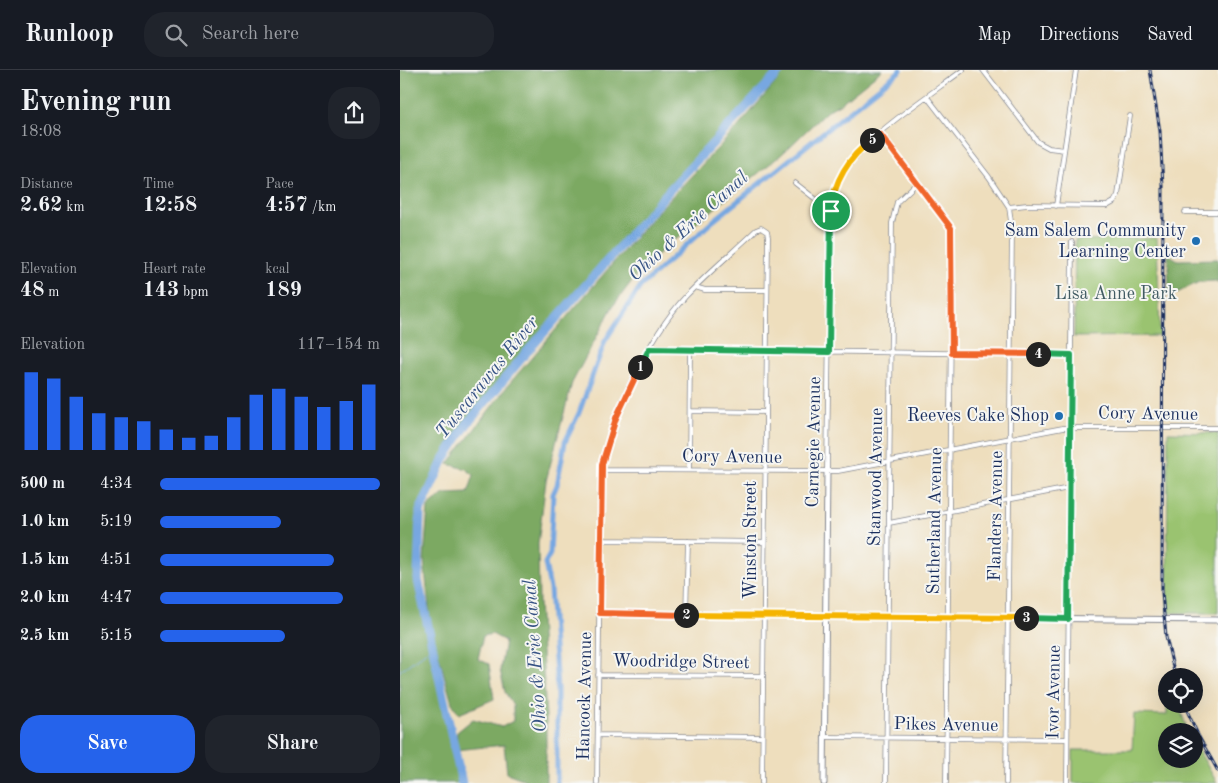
<!DOCTYPE html>
<meta charset="utf-8">
<style>
body{margin:0;font-family:"Old Standard TT",serif;background:#20242c;color:#f1f3f6;height:100vh;display:flex;flex-direction:column;font-size:19px;white-space:nowrap}
*{box-sizing:border-box;margin:0}
p{font-size:16px;color:#9ea1a6}
.icon{flex:none;width:28px;height:28px;fill:none;stroke:currentColor;stroke-width:2;stroke-linecap:round;stroke-linejoin:round}
.map{position:relative;flex:1;overflow:hidden}
.sheet{display:flex;flex-direction:column;background:#171b24;width:400px}
.sheet>*{flex:none}
.controls{position:absolute;left:758px;top:598px;display:grid;gap:10px}
.controls a{display:grid;place-items:center;width:45px;height:45px;border-radius:50%;background:#171b24;box-shadow:0 5px 20px #0002;font-size:25px}
.pin{position:absolute;display:grid;place-items:center;width:42px;height:42px;color:#fff;margin:-21px;border:2px solid #fff;border-radius:50%;box-shadow:0 1px 5px #0007}
.km{position:absolute;width:25px;height:25px;margin:-12px;border-radius:50%;background:#222;color:#fff;font-size:14px;line-height:25px;text-align:center}
.round{display:grid;place-items:center;flex:none;width:52px;height:52px;border-radius:20px;background:#20242c}
.headline{display:flex;align-items:center;justify-content:space-between;height:85px;padding:0 20px}
h1{font-size:28px;font-weight:600;line-height:38px}
.metrics{display:grid;grid-template-columns:repeat(3,1fr);gap:8px;height:85px;padding:5px 20px}
.metrics div{display:grid;align-content:center}
.metrics b{font-size:21px;font-weight:600}
.metrics small{font-size:14px;font-weight:400}
.metrics p{font-size:14px}
.chart{height:140px;padding:10px 20px}
.chart p{display:flex;justify-content:space-between}
.chart svg{width:100%;height:90px;margin-top:5px;stroke:#2563eb;stroke-width:6}
.action{display:flex;gap:10px;margin-top:auto;padding:10px 20px}
.action a{flex:1;height:58px;border-radius:20px;background:#2563eb;color:#fff;font-size:20px;font-weight:600;line-height:58px;text-align:center}
.action a+a{background:#20242c;color:#f1f3f6}
ul{padding:0 20px;list-style:none;font-size:16px}
li{display:grid;grid-template-columns:80px 60px 1fr;align-items:center;height:38px}
li i{height:12px;border-radius:6px;background:#2563eb}
header{display:flex;align-items:center;gap:30px;box-sizing:border-box;height:70px;padding:0 25px;background:#171b24;border-bottom:1px solid #363941}
header strong{font-size:24px}
nav{display:flex;gap:28px;margin-inline-start:auto;font-size:18px}
.search{width:350px;height:45px;background:#20242c;display:flex;align-items:center;gap:12px;box-sizing:border-box;padding:0 18px;border-radius:20px;color:#9ea1a6;font-size:19px}
main{display:flex;flex:1;min-height:0}
.map>svg:first-child{display:block}
</style>
<header>
<strong>Runloop</strong>
<div class="search"><svg class="icon" aria-label="search" viewBox="0 0 24 24"><circle cx="10" cy="10" r="6"/><path d="M15 15l6 6"/></svg>Search here</div>
<nav><a>Map</a><a>Directions</a><a>Saved</a></nav>
</header>
<main>
<section class="sheet">
<div class="headline"><div><h1>Evening run</h1><p>18:08</p></div><a class="round"><svg class="icon" aria-label="share" viewBox="0 0 24 24"><path d="M12 15V3M7 8l5-5 5 5M5 13v7h14v-7"/></svg></a></div>
<div class="metrics">
<div><p>Distance</p><b>2.62<small> km</small></b></div>
<div><p>Time</p><b>12:58</b></div>
<div><p>Pace</p><b>4:57<small> /km</small></b></div>
</div>
<div class="metrics">
<div><p>Elevation</p><b>48<small> m</small></b></div>
<div><p>Heart rate</p><b>143<small> bpm</small></b></div>
<div><p>kcal</p><b>189</b></div>
</div>
<div class="chart"><p><span>Elevation</span>117–154 m</p>
<svg viewBox="0 0 160 44" preserveAspectRatio="none"><path d="M5 44V6M15 44V9M25 44V18M35 44V26M45 44V28M55 44V30M65 44V34M75 44V38M85 44V37M95 44V28M105 44V17M115 44V14M125 44V18M135 44V23M145 44V20M155 44V12"/></svg>
</div>
<ul>
<li><b>500 m</b>4:34<i style="width:100%"></i></li>
<li><b>1.0 km</b>5:19<i style="width:55%"></i></li>
<li><b>1.5 km</b>4:51<i style="width:79%"></i></li>
<li><b>2.0 km</b>4:47<i style="width:83%"></i></li>
<li><b>2.5 km</b>5:15<i style="width:57%"></i></li>
</ul>
<div class="action"><a>Save</a><a>Share</a></div>
</section>
<div class="map">
<svg width="818" height="713" viewBox="0 0 818 713">
<rect width="100%" height="100%" fill="#f6f6f2"/>
<filter id="ink" filterUnits="userSpaceOnUse"><feTurbulence type="fractalNoise" baseFrequency=".02" numOctaves="2"/><feDisplacementMap in="SourceGraphic" scale="10" xChannelSelector="R" yChannelSelector="G"/><feConvolveMatrix kernelMatrix="1 2 1 2 8 2 1 2 1" color-interpolation-filters="sRGB"/></filter>
<filter id="wash" filterUnits="userSpaceOnUse"><feTurbulence type="fractalNoise" baseFrequency=".0096" numOctaves="4" result="noise"/><feDisplacementMap in="SourceGraphic" scale="20" xChannelSelector="R" yChannelSelector="G"/><feGaussianBlur stdDeviation="1.12" result="paint"/><feColorMatrix in="noise" values="0 0 0 0 0 0 0 0 0 0 0 0 0 0 0 0 0 1.4 0 .05"/><feComposite in="paint" operator="in"/></filter>
<g filter="url(#wash)">
<rect width="100%" height="100%" fill="#eedebd"/>
<path fill="#9ac36f" stroke="#5a7966" d="M757,168L760,266L674,267L675,170Z
M768,362L818,363V543H767Z
M767,634H778L788,661H766V689H794V672L817,713H673V680H732L734,644L767,645Z"/>
<path fill="#7ba962" stroke="#4b6c60" d="M0,0H377L126,283L67,354L44,389L20,441L18,510L42,626L63,713H0Z
M386,0H482L441,33L427,41L381,85L244,195L213,236L172,313L146,411L138,474L139,532L146,647V713H125V710L107,703L104,675L56,680L57,662L73,649L102,657L113,651V635L105,622L100,600L105,571L92,564L83,566L78,589L89,594L94,629L59,644L52,633L31,558L24,490L28,437L44,424L68,423L74,405L66,399L48,394L109,314L258,141L337,58Z
M768,184L778,190L818,189V213L816,211L799,212L769,227Z"/>
<g fill="none" stroke-linecap="round" stroke-linejoin="round">
<path stroke="#77a7e1" stroke-width="1" d="M0,601L32,577"/>
<path stroke="#77a7e1" stroke-width="5" d="M157,713V618L150,519L145,493L150,484L153,424L157,415L165,372L179,343L205,271L240,217L313,151L501,0"/>
<path stroke="#77a7e1" stroke-width="9" d="M62,713L18,510L20,441L44,389L67,354L126,283L273,116L381,0"/>
</g>
</g>
<g filter="url(#ink)">
<g fill="none" stroke-linecap="round" stroke-linejoin="round">
<defs>
<path id="minor" d="M583,0L638,72L649,78L664,80
M527,27L589,107L609,137L612,159L606,713
M480,64L546,149L552,161L546,713
M395,113L431,141
M656,136L676,0
M609,137L627,135L707,136L714,132L718,125L730,46
M785,142H818
M295,217L305,220H367
M249,279L671,285
M290,341L366,342
M202,400L438,401L663,358H818
M289,400L290,280
M427,401L430,172C430,153 430,134 437,115C453,73 526,28 563,0
M489,453L669,418
M200,470L364,472
M199,543L426,546
M286,545L288,471
M198,605L363,606
M198,665L362,667
M425,667L667,669
M197,713L201,408C205,355 250,265 286,226C308,203 333,182 356,160L361,158L367,162L368,167L362,713
M486,713L492,153L497,132L518,112
M667,713L672,172"/>
<path id="tertiary" d="M426,546L818,550
M424,713L427,401"/>
</defs>
<use href="#minor" stroke="#84868e" stroke-width="5.5"/>
<use href="#tertiary" stroke="#84868e" stroke-width="7"/>
<use href="#minor" stroke="#fff" stroke-width="4"/>
<use href="#tertiary" stroke="#fff" stroke-width="5"/>
<defs>
<path id="rail" d="M750,0L760,61L763,116L762,522L766,567L775,606
M784,634L799,667L818,701"/>
</defs>
<use href="#rail" stroke="#1b2f5e" stroke-width="3"/>
<use href="#rail" stroke="#f6f6f2" stroke-width="1" stroke-dasharray="4" stroke-linecap="butt"/>
</g>
</g>
<g fill="none" stroke-linecap="round" stroke-linejoin="round" filter="url(#ink)">
<defs>
<path id="split-1" d="M240,297L249,279L429,282L431,141"/>
<path id="split-2" d="M240,297L216,348L202,394L200,543L286,545"/>
<path id="split-3" d="M286,545L626,548"/>
<path id="split-4" d="M626,548L668,549L671,285L638,284"/>
<path id="split-5" d="M472,70L480,64L551,158L552,283L638,284"/>
<path id="split-6" d="M431,141C433,113 449,86 472,70"/>
</defs>
<use href="#split-1" stroke="#fff" stroke-width="10"/>
<use href="#split-2" stroke="#fff" stroke-width="10"/>
<use href="#split-3" stroke="#fff" stroke-width="10"/>
<use href="#split-4" stroke="#fff" stroke-width="10"/>
<use href="#split-5" stroke="#fff" stroke-width="10"/>
<use href="#split-6" stroke="#fff" stroke-width="10"/>
<use href="#split-1" stroke="#22a559" stroke-width="6"/>
<use href="#split-2" stroke="#f0652b" stroke-width="6"/>
<use href="#split-3" stroke="#f5b400" stroke-width="6"/>
<use href="#split-4" stroke="#22a559" stroke-width="6"/>
<use href="#split-5" stroke="#f0652b" stroke-width="6"/>
<use href="#split-6" stroke="#f5b400" stroke-width="6"/>
</g>
<g fill="#1f6fb2" stroke="#f6f6f2" stroke-width="2">
<circle cx="796" cy="171" r="5"/>
<circle cx="659" cy="346" r="5"/>
</g>
<g text-anchor="middle" dominant-baseline="central" stroke-width="4" stroke-linejoin="round" paint-order="stroke">
<g font-size="18" fill="#1b2f5e" stroke="#f6f6f2" text-anchor="end">
<text x="786" y="161">Sam Salem Community<tspan x="786" dy="21">Learning Center</tspan></text>
<text x="649" y="346">Reeves Cake Shop</text>
</g>
<g font-size="18" fill="#415b63" stroke="#f6f6f2">
<text x="716" y="224">Lisa Anne Park</text>
</g>
<g font-size="18" fill="#1b2f5e" stroke="#f6f6f2">
<text transform="translate(748 344) rotate(1)">Cory Avenue</text>
<text transform="translate(414 372) rotate(-89)">Carnegie Avenue</text>
<text transform="translate(332 387) rotate(1)">Cory Avenue</text>
<text transform="translate(476 407) rotate(-89)">Stanwood Avenue</text>
<text transform="translate(596 446) rotate(-89)">Flanders Avenue</text>
<text transform="translate(535 451) rotate(-89)">Sutherland Avenue</text>
<text transform="translate(351 470) rotate(-90)">Winston Street</text>
<text transform="translate(281 592) rotate(1)">Woodridge Street</text>
<text transform="translate(654 622) rotate(-89)">Ivor Avenue</text>
<text transform="translate(185 626) rotate(-89)">Hancock Avenue</text>
<text transform="translate(546 655) rotate(1)">Pikes Avenue</text>
</g>
<g font-size="19" font-style="italic" fill="#375385" stroke="#f6f6f2">
<text transform="translate(289 157) rotate(-42)">Ohio &amp; Erie Canal</text>
<text transform="translate(88 308) rotate(-51)">Tuscarawas River</text>
<text transform="translate(136 586) rotate(-94)">Ohio &amp; Erie Canal</text>
</g>
</g>
</svg>
<div class="controls">
<a><svg class="icon" aria-label="locate" viewBox="0 0 24 24"><circle cx="12" cy="12" r="6"/><path d="M12 2v4M12 18v4M2 12h4M18 12h4"/></svg></a>
<a><svg class="icon" aria-label="layers" viewBox="0 0 24 24"><path d="M12 4l9 5-9 5-9-5zM3 14l9 5 9-5"/></svg></a>
</div>
<div class="pin" style="left:431px;top:141px;background:#1e9e55"><svg class="icon" aria-label="arrive" viewBox="0 0 24 24"><path d="M6 21V4h12l-3 4 3 4H6"/></svg></div>
<b class="km" style="left:240px;top:297px">1</b>
<b class="km" style="left:286px;top:545px">2</b>
<b class="km" style="left:626px;top:548px">3</b>
<b class="km" style="left:638px;top:284px">4</b>
<b class="km" style="left:472px;top:70px">5</b>
</div>
</main>
